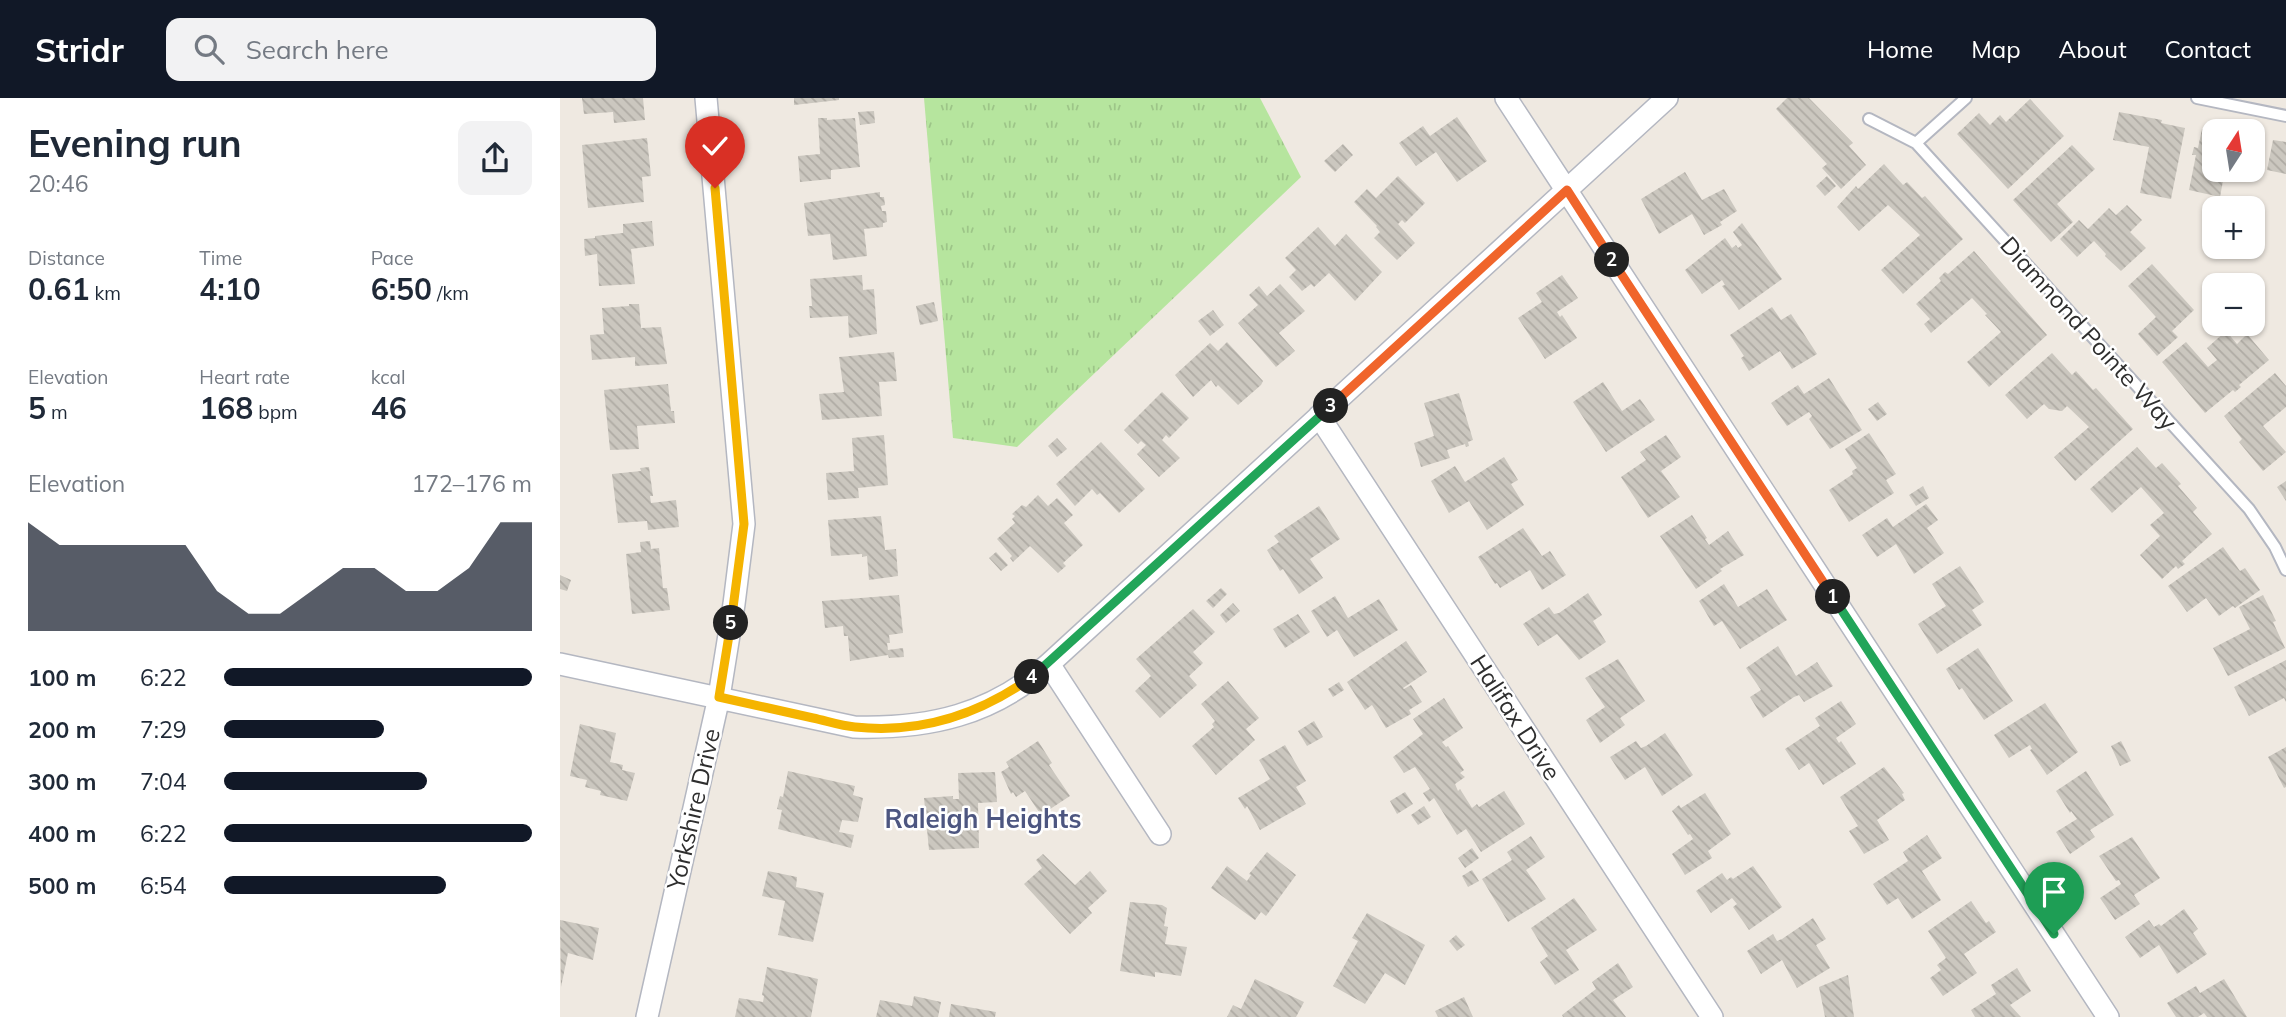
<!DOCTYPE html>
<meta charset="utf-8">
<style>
body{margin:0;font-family:Mulish,sans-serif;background:#f2f2f3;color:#1f2937;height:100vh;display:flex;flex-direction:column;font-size:26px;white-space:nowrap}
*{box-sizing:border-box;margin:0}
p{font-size:23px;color:#747a83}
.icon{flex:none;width:38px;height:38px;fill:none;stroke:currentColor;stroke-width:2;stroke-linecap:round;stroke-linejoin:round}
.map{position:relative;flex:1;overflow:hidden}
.details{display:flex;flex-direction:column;background:#fff;width:560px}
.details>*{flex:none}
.needle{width:46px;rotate:12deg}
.tools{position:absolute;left:1642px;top:21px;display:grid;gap:14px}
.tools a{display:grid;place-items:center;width:63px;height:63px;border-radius:14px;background:#fff;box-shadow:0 2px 5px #0004;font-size:35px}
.pin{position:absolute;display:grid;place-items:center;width:60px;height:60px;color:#fff;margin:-72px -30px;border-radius:50% 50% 50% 0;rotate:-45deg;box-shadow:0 0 7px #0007}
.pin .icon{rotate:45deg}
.km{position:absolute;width:35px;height:35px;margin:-18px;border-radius:50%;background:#222;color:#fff;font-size:19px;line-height:35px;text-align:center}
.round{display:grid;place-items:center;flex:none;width:74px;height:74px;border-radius:14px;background:#f2f2f3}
.headline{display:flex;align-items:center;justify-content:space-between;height:119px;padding:0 28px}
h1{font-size:38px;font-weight:700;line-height:52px}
.metrics{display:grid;grid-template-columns:repeat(3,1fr);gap:10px;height:119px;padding:7px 28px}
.metrics div{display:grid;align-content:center}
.metrics b{font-size:30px;font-weight:700}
.metrics small{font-size:19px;font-weight:400}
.metrics p{font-size:19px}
.chart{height:196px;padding:14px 28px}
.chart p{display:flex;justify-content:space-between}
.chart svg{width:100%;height:126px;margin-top:7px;fill:#111827;opacity:.7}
ul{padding:0 28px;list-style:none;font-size:23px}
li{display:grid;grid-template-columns:112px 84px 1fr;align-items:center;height:52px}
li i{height:18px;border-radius:9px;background:#111827}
header{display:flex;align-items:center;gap:42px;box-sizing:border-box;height:98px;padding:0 35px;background:#111827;color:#fff}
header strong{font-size:33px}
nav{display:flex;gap:38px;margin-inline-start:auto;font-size:24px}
.search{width:490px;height:63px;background:#f2f2f3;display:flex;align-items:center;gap:18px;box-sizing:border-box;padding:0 24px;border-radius:14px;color:#747a83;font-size:26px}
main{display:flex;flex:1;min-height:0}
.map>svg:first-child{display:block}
</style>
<header>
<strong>Stridr</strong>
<div class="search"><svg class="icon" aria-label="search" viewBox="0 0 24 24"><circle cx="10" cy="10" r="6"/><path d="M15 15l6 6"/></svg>Search here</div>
<nav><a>Home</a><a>Map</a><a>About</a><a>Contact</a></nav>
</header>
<main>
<section class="details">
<div class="headline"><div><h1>Evening run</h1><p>20:46</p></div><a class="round"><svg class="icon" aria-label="share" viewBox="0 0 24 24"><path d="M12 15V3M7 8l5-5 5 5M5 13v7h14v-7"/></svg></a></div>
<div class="metrics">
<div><p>Distance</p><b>0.61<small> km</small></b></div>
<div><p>Time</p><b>4:10</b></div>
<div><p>Pace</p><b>6:50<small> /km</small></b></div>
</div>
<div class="metrics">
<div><p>Elevation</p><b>5<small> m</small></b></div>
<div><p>Heart rate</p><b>168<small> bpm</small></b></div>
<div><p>kcal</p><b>46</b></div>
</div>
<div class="chart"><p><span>Elevation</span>172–176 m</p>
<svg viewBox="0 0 160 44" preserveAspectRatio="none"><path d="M0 44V6L10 14L20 14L30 14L40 14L50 14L60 30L70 38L80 38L90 30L100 22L110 22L120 30L130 30L140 22L150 6L160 6V44z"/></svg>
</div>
<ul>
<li><b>100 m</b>6:22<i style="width:100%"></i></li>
<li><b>200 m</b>7:29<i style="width:52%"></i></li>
<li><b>300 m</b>7:04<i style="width:66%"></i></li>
<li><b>400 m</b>6:22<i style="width:100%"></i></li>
<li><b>500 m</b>6:54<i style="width:72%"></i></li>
</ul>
</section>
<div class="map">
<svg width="1726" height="919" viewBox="0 0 1726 919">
<defs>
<pattern id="grass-tufts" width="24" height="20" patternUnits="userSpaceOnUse" patternTransform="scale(1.75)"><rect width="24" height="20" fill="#b6e59e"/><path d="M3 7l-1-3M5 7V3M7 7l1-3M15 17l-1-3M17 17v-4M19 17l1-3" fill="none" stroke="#9dc588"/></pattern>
<pattern id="building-back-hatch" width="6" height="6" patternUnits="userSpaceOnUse" patternTransform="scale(1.75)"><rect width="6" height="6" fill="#cbc7bf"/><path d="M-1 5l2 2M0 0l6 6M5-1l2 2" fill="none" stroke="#afaba4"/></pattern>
</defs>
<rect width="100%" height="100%" fill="#efe9e1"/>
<path fill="url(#grass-tufts)" d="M364,0H700L741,79L457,349L393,340Z"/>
<path fill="url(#building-back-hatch)" d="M22,0H83L85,22L54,25L53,14L24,16Z
M234,0H279V2L234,7Z
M1227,0H1249L1293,45L1289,48L1306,67L1281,91L1262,70L1267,66L1216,11Z
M1470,1L1504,38L1448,91L1397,36L1419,15L1430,27L1440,17L1446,24Z
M314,13L315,25L300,27L298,14Z
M1559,14L1602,22L1601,25L1625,30L1611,101L1580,95L1589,49L1553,42Z
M897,19L927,63L897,84L876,54L856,68L839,45L863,28L870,38Z
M258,20H267V22L295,20L300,69L271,72V81L240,84L238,58L260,56Z
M1642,31L1654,33V72H1665L1660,99L1629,92L1636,57H1632L1634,49L1638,50Z
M87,40L91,78L82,79L84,104L28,110L22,47Z
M1713,42L1726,44V76L1707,72Z
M783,46L793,57L775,74L764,63Z
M1512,47L1535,71L1497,106L1513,124L1491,144L1453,102Z
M1324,66L1343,87L1347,84L1362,100L1365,98L1403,141L1343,196L1321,172L1360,137L1328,107L1299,133L1277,109L1296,88L1298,91Z
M1125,74L1142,102L1164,91L1177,113L1160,124L1162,127L1144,137L1132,116L1099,136L1081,101Z
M838,78L865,105L845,125L842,122L838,126L855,145L837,162L814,140L820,134L816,129L817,128L794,104L807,91L816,100Z
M1267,78L1276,88L1265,98L1256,88Z
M320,94V99H324L325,107L321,108L322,113H326L327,124L323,125V129L304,131L307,158L273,162L270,136L248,138L244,105Z
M1567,107L1582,122L1570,134L1586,150L1561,173L1545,158L1546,156L1534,143L1517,159L1500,141L1519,122L1528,131L1549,110L1556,117Z
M92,123L94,148L71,151L75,186L39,188L37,156L25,158L24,141L35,140V138L63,135V126Z
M1182,125L1222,181L1179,212L1162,188L1165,187L1162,182L1142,196L1125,172L1165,140L1172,150L1176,147L1178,150L1182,147L1173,134Z
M758,129L775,148L786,136L822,174L795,203L769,175L754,189L751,186L742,193L729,179L736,172L725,160Z
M1414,153L1487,237L1429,289L1407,264L1441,234L1425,217L1427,216L1412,200L1371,235L1364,226L1370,221L1356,206L1381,183L1379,180L1385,174L1388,176Z
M1592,166L1634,212L1612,233L1618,239L1597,258L1578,236L1596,219L1568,188Z
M302,177L303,192L314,191L317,236L289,240L288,218L250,220L249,208H252L250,181Z
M1002,177L1018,200L997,214L1000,219L1002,217L1017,240L985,261L958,220L982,204L976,195Z
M720,186L745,213L719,235L735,253L716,269L678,225L698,207L689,197L699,188L707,198Z
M374,204L378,223L360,227L356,208Z
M69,206H79L81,230L101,229L107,266L75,268V259L32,262L30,237L44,236L42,210L69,208Z
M1212,209L1221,222L1231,216L1257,256L1232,271L1220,253L1189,273L1181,260L1184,258L1170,237Z
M653,212L664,227L650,238L638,223Z
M1666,233L1677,246L1687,236L1709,262L1679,287L1681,289L1675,294L1673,292L1645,315L1602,264L1626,244L1648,269L1657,262L1647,250Z
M667,244L703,283L701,287L678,307L658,287L656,289L651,282L633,299L615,277L650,245L658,253Z
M334,254L337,283L319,284L322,318L262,322L259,296L284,294L279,259Z
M1492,255L1512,277L1516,273L1533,292L1536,290L1573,331L1515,383L1494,359L1529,329L1507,308L1502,313L1489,311L1484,306L1467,321L1445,297Z
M1715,275L1726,288V309L1703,328L1726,354L1703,373L1679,344L1682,341L1664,318Z
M1269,280L1302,332L1270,351L1249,321L1252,318L1249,314L1227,328L1211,305L1238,287L1244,296Z
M1043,284L1062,313L1080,301L1095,322L1046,354L1013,304Z
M108,286L111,313H114L115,325L77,328L79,351L50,352L44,292Z
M602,294L629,320L609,340L606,337L602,342L620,360L599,379L577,356L586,347L581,343L578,346L564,332Z
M899,295L913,342L908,344L909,348L906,349L905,346L887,352L890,360L861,369L854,345L874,338L864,305Z
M1318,304L1327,316L1317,323L1308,311Z
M1309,335L1336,376L1326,382L1334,395L1289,424L1269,392L1293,376L1292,373L1297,370L1285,351Z
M324,337L328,387L298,390L299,400L268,402L266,375L294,373L292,340Z
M1106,337L1121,359L1101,373L1120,399L1088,420L1061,379L1086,362L1080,354Z
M497,340L507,351L497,359L488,348Z
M541,344L585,391L559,415L540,395L537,397L532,391L515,408L496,386Z
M1577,349L1596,370L1602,365L1621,386L1618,388L1637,410L1633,414L1652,436L1622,463L1625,466L1618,471L1616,468L1602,481L1580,457L1600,438L1590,427L1604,415L1581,389L1552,415L1530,391Z
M944,359L958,382L951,386L964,407L927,432L909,403L889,415L871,383L895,368L905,384Z
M89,369L93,398H90L91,405L116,402L119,429L88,432L87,423L58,425L52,376L81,373L80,370Z
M1726,383V403L1717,389Z
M1363,388L1369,400L1356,408L1349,397Z
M478,397L488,408L497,400L513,417L504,425L523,447L503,465L506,468L498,475L470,448L453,464L450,460L452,458L437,441L455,425L452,421L455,418L452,416L462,407L466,409Z
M1366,406L1378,422L1367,430L1384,455L1354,476L1336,446L1317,459L1302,437L1327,420L1333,429Z
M759,408L780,441L750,461L763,480L739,496L723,471L720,473L707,452L719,444L714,438Z
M1132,417L1147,440L1145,441L1149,447L1168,433L1184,457L1160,471L1162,473L1136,491L1100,438Z
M321,418L325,452L336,451L338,478L309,482L307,458L302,459V456L271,458L268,422Z
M963,430L982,458L990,453L1006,477L982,492L970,472L940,490L937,485L935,486L918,459Z
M90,443L91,451L99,450L103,490H107L110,512L72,516L66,456L81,454L80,444Z
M1663,449L1680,473L1685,470L1700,492L1675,510L1673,508L1659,518L1646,500L1627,514L1608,488Z
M436,454L448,467L441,473L429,460Z
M1400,468L1424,504L1412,512L1422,527L1377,556L1358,526L1386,508L1372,486Z
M0,477L11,482L7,493L0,491Z
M1164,486L1178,509L1207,491L1227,522L1180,551L1162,523L1154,528L1139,503Z
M661,490L667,496L653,510L646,503Z
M1028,495L1042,517L1033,523L1046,544L1019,562L997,536L978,548L963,526L989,509L994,516L999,515Z
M339,497L343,535L329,537L330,545H327L328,552L343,550L344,559L329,560L328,557L290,563L288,538H284L283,528L265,530L262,503Z
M1703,497L1716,523L1713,524L1725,550L1668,578L1653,550L1690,531L1679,509Z
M775,498L788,520L819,501L838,532L794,559L777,532L767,539L751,513Z
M673,505L680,513L666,525L660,517Z
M633,511L655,534L633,554L643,565L629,578L637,587L600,620L575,593L591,578L576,561Z
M738,516L750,534L725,550L713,531Z
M846,543L867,574L843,590L844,591L851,587L862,604L849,612L851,616L826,630L812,607L805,612L787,584Z
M1218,548L1236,578L1257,564L1273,588L1244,604L1239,597L1234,599L1203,620L1190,599L1201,592L1186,570Z
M1418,550L1453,603L1424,622L1402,590L1399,592L1386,571Z
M1058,561L1085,603L1060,620L1065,627L1040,645L1026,622L1045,609L1025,580Z
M1726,562V604L1724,600L1689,618L1674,589Z
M668,583L699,620L686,631L695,642L656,677L632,648L654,629L652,626L655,623L641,606Z
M779,584L784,592L773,599L768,591Z
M884,600L903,630L882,644L886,649L888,648L904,672L900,675L905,679L895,686L898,693L900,691L912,710L917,706L919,709L944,693L965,726L921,754L906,731L897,737L874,700L869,704L863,695L870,691L855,669L844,675L833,659L863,636L853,621Z
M1281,603L1296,626L1276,640L1279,645L1281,643L1296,666L1263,687L1249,665L1239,672L1225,651L1260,628L1255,620Z
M1485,605L1518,654L1487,677L1470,652L1472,651L1470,647L1449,660L1434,637Z
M754,623L763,639L747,648L738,633Z
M20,626L56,635L50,664L63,667L62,672L75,675L67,703L40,697L41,693L25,689L27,682L10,678Z
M1105,635L1133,677L1102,698L1085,669L1065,682L1050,659L1076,643L1081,650L1086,648Z
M478,643L492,665L489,667L510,698L481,717L465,693L456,699L453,694L451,696L441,674L449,669L446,664Z
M1561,643L1571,663L1560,668L1551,648Z
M725,647L746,683L736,689L746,706L700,732L687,708L685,711L678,700L710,681L699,662Z
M1726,649V689L1724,690L1708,659Z
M1324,669L1344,695L1342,696L1345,702L1317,722L1329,742L1304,756L1289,733L1298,728L1280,699Z
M228,673L295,688L293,697L303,700L298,724L282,722L279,734L294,737L291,750L218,731L222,712L217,711L220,698L223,699Z
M1526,673L1554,717L1530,732L1535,739L1510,756L1496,734L1517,721L1511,713L1510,715L1496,693Z
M435,674L437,704L418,705L419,750L369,752L364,700L393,698V701H399L398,675Z
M845,694L853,706L837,716L830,703Z
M1145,695L1171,736L1148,753L1152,760L1125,777L1112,756L1133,741L1130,736L1128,737L1112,713L1119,707L1121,710Z
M864,708L871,719L858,727L851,717Z
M1367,737L1382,760L1362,773L1381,802L1352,821L1338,800L1327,807L1313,786L1348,763L1343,754Z
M971,738L985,759L966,772L986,801L948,824L922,781L952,762L947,754Z
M1572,739L1600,780L1574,797L1580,806L1555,822L1540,800L1561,786L1559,782L1556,783L1539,758Z
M912,750L919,760L905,770L898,760Z
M707,754L736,777L706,818L701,814L695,822L651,790L667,768L687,783L691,777L689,776Z
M483,756L515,787L530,773L547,793L528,810L532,815L510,836L464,786L482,770L476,762Z
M1193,768L1222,809L1189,832L1173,809L1177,806L1172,800L1151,815L1136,793L1162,775L1167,782L1171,779L1173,781Z
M912,772L919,783L908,789L902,778Z
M208,773L237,779L236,789L264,795L253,844L218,837L225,803L202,798Z
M1014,800L1037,832L1006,852L1019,872L995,887L980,864L988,858L971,830Z
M1411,803L1426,825L1429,823L1436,834L1404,856L1417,875L1383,898L1370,880L1381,872L1377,867L1386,860L1368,833Z
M570,804L602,807L607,810L604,828L608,829L605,846L627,849L621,878L595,874V879L560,873Z
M1624,811L1638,831L1633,835L1647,856L1617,876L1599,847L1580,860L1565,839L1589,822L1594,829L1599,826L1601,828Z
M807,815L865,847L845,887L825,875L805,906L773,888L798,843L792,840Z
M1253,820L1266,841L1256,847L1270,870L1237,890L1222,862L1201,876L1187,853L1213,836L1217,843L1222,841Z
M0,822L39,830L33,862L8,855L1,889Z
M896,837L905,847L897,853L889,843Z
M1058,865L1073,889L1053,902L1066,919H1003L1002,917L1036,891L1032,884Z
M207,869L258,881L251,919H175L179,900L203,904L204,898L202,897Z
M1457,870L1471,893L1450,907L1461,919H1415L1411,912L1436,896L1431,887Z
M1288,877L1294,919H1265L1259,889Z
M695,881L744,904L736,919H667L673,907L681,911Z
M1664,881L1687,919H1647L1644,915L1638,919H1616L1607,905L1636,888L1640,895Z
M354,898L381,904L378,919H316L320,902L352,908Z
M904,899L913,919H878L875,913Z
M391,906L436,914L435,919H389Z"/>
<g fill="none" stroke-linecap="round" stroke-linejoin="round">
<defs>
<path id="service" d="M1637,0L1726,18
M1309,21L1356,45L1689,411L1715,449L1726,472
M1356,45L1406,0"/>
<path id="minor" d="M946,0L1548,919
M759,318L1152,919
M0,566L294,629C369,631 432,617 489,566L1107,0
M489,566L600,736
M87,919L159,599L174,506L184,426L146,0"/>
</defs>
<use href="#service" stroke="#b4b7c1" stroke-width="14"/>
<use href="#minor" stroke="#b4b7c1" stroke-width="24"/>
<use href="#service" stroke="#fff" stroke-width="10"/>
<use href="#minor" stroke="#fff" stroke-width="21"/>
</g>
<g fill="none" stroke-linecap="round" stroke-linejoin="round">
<defs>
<path id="split-1" d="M1273,499L1494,836"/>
<path id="split-2" d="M1052,162L1273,499"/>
<path id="split-3" d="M771,308L1007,92L1052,162"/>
<path id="split-4" d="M472,579L771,308"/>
<path id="split-5" d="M171,525L159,599C190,606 222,613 253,620C267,623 281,628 295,629C360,636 420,616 472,579"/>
<path id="split-6" d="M155,90L184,426L171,525"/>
</defs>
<use href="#split-1" stroke="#fff" stroke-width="14"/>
<use href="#split-2" stroke="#fff" stroke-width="14"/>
<use href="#split-3" stroke="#fff" stroke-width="14"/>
<use href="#split-4" stroke="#fff" stroke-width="14"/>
<use href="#split-5" stroke="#fff" stroke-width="14"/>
<use href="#split-6" stroke="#fff" stroke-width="14"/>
<use href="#split-1" stroke="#22a559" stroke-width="9"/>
<use href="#split-2" stroke="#f0652b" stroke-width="9"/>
<use href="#split-3" stroke="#f0652b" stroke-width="9"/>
<use href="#split-4" stroke="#22a559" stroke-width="9"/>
<use href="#split-5" stroke="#f5b400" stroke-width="9"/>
<use href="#split-6" stroke="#f5b400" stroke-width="9"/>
</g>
<g text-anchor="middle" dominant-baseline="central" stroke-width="5" stroke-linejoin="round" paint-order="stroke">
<g font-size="24" fill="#2e2e2e" stroke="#fff">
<text transform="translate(1529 235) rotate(48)">Diamnond Pointe Way</text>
<text transform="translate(956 619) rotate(57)">Halifax Drive</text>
<text transform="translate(133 711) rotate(-77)">Yorkshire Drive</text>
</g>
<g font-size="26" font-weight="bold" fill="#4d5680" stroke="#fff">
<text x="423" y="720">Raleigh Heights</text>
</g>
</g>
</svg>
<div class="tools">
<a><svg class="needle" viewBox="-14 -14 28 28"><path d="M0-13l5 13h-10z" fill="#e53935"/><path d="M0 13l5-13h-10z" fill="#747a83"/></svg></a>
<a>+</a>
<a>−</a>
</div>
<div class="pin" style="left:1494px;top:836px;background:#1e9e55"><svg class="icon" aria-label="arrive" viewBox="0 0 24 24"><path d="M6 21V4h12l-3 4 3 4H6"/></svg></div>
<div class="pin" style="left:155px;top:90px;background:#d93025"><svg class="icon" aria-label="check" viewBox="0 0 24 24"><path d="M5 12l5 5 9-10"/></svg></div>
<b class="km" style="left:1273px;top:499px">1</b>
<b class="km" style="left:1052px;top:162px">2</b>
<b class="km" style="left:771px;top:308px">3</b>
<b class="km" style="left:472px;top:579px">4</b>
<b class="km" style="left:171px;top:525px">5</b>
</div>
</main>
